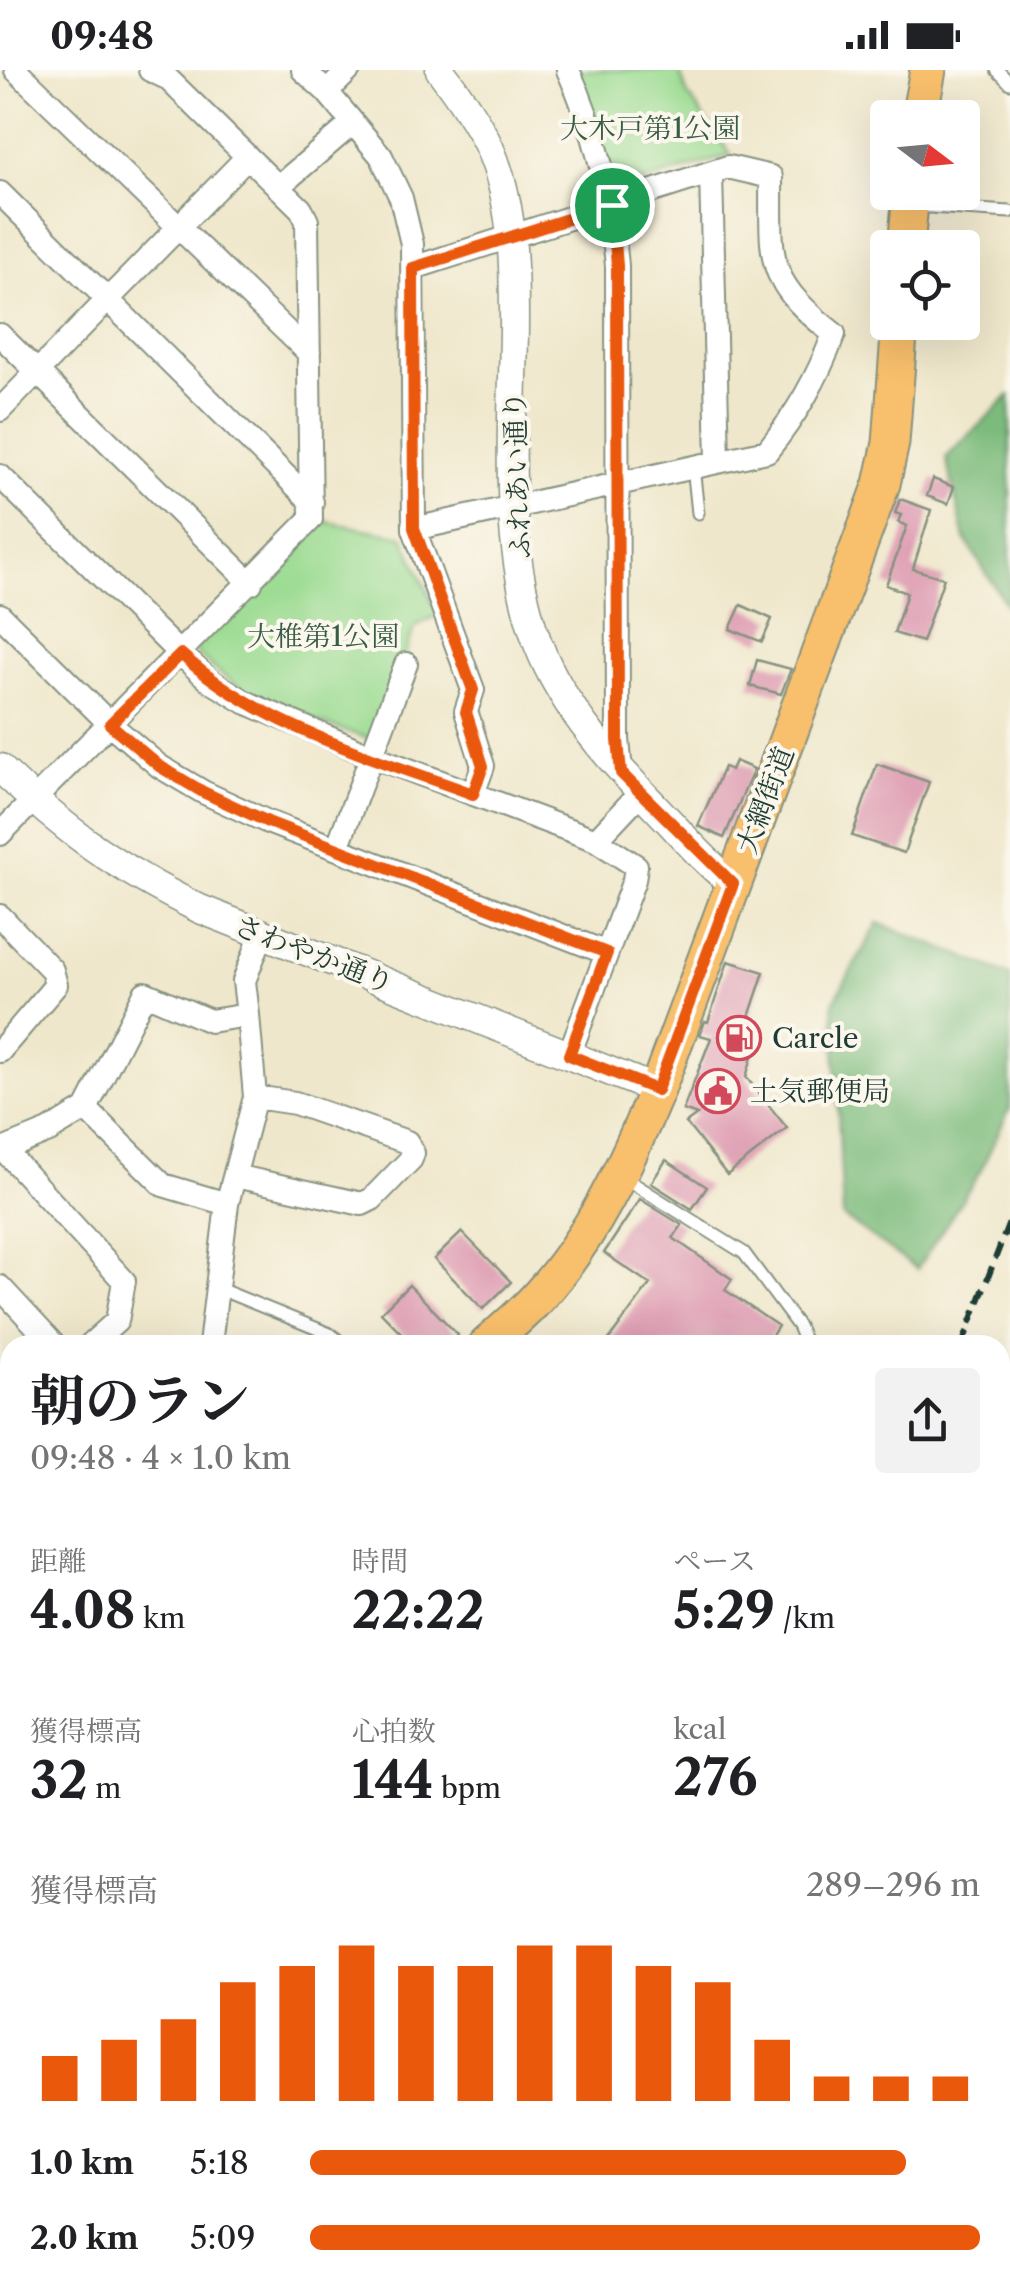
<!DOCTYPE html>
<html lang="ja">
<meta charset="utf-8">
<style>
body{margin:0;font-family:"Libre Caslon Text","Noto Serif JP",serif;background:#f2f2f2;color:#202124;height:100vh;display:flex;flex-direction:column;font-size:38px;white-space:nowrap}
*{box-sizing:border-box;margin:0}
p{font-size:32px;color:#757577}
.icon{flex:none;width:55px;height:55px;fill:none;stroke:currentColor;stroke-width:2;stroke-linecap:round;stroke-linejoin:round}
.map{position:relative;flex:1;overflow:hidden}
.sheet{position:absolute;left:0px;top:1265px;width:1010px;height:962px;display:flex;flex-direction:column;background:#fff;border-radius:30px 30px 0 0;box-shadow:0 10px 40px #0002}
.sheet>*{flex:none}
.needle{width:65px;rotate:106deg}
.controls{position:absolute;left:870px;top:30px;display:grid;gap:20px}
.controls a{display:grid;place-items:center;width:110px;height:110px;border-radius:10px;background:#fff;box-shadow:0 10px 40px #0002;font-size:50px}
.pin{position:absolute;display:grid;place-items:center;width:85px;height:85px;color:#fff;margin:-42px;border:5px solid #fff;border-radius:50%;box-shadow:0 2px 10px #0007}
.round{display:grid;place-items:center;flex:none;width:105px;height:105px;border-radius:10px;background:#f2f2f2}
.summary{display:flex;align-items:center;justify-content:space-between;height:170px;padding:0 30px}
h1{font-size:55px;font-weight:700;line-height:75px}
.metrics{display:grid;grid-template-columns:repeat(3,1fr);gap:15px;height:170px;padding:10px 30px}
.metrics div{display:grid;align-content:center}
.metrics b{font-size:50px;font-weight:700}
.metrics small{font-size:28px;font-weight:400}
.metrics p{font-size:28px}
.chart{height:280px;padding:20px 30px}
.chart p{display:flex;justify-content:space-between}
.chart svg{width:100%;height:180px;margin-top:10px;stroke:#ea580c;stroke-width:6}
ul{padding:0 30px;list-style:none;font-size:32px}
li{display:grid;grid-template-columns:160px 120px 1fr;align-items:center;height:75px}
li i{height:25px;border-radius:12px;background:#ea580c}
.status{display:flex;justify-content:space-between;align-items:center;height:70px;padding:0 50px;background:#fff;direction:ltr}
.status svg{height:28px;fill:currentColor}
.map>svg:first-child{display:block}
</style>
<div class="status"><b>09:48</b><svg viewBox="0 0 49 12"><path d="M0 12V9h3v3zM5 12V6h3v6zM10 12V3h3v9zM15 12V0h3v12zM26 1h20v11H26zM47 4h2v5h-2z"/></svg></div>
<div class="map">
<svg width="1010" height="2226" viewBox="0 0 1010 2226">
<rect width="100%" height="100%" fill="#fbf7ec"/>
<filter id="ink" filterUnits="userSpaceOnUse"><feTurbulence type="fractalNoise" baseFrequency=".01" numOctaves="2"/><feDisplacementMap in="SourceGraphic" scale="20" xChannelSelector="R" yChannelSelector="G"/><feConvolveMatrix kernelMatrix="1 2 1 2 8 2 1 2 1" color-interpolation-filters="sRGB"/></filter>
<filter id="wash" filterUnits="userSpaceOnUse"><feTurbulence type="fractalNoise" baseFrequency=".0048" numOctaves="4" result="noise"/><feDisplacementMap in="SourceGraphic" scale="40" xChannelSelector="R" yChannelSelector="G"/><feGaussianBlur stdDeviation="2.25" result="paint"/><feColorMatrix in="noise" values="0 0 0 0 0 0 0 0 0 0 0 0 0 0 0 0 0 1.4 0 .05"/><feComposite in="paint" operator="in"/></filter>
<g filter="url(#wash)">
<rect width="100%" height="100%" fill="#efe7cb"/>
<path fill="#9bdb92" stroke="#5d8c63" stroke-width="2.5" d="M577,0H679L687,24L731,85L621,119L614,115Z
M316,450L403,466L438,545L415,556L374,670L281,641L230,611L196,584L197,576Z"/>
<path fill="#7cbb7c" stroke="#4e7c58" stroke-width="2.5" d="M1010,325V541L965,469L946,388Z
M878,853L1010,905V1038L980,1102L917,1199L843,1147L833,933Z"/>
<g id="blocks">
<path fill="#db94ad" d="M933,409L954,417L948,434L927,426Z
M900,429L931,440L913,499L944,508L922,572L894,563L907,523L886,515L907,456L898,452L901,445L895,443Z
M741,535L772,549L762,572L730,559Z
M757,590L791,599L781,624L750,616Z
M735,691L754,699L724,768L698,756L724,697L731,700Z
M877,694L929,712L904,783L852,766Z
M728,891L764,902L745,959L759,964L746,1007L787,1058L727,1105L686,1053L697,1045L683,1040L711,968L700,965L705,951L708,952Z
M666,1090L707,1117L692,1139L651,1113Z
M640,1129L682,1155L673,1168L732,1209L725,1220L778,1256L766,1275H605L650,1214L604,1183Z
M462,1162L511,1212L483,1239L434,1189Z
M409,1215L458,1265L448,1275H413L381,1242Z"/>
</g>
</g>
<g filter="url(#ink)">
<use href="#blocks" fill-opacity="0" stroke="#879280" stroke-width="2.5"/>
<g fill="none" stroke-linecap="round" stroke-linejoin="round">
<defs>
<path id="service" d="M997,0L1010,13
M914,136L1010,142
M693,396L698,443
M623,1107L744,1183L798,1256L806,1275
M217,1218L330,1264L345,1275
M1000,1929L1010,1916"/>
<path id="minor" d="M16,0L309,283
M303,0L327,22L381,86L401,128L412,174L414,459L473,620L466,641L483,696L473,724
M568,0C597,62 611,129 617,196L618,669L621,703
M327,22L349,0
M711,103L718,391
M278,117L353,53
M0,123L312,432
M413,198L728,97L771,107C772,192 763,208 834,264C817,309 797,344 767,381L414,459
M0,265L251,513
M0,340L247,87
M0,406L176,580L209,610L245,632L372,686L596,770L641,722
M0,545L110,654L159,696L203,722L268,752L607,883
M0,764L311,449L307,151L301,139L167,8L150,0
M337,778L406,594
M0,846L52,900L56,915L0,981
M569,985L634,810L636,796L596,770
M86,1039L163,1115L227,1134
M4,1080L124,1211L117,1251L90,1275
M0,1081L49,1061L86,1039L145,923L210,951L248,945L244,911L262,864
M235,1106L362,1134L372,1129L411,1089L413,1083L407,1072L295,1033L255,1027
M0,1217L54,1275
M210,1275L227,1134L255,1027L248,945
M0,1355L10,1347
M0,1494L10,1506
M1010,1761V1763
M0,1884L10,1874
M0,1924L10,1923
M0,2097L10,2085
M1000,2140L1010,2138
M1000,2160L1010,2177
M950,2218L951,2226
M679,2226L711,2218"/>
<path id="tertiary" d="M440,0C458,24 476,49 489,77C513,130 514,192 514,249C514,355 500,472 538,574C564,641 614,694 663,745C686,769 707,794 733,814
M0,698C64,761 119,799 200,839L657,1020
M0,1725L10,1716
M1000,2026L1010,2023
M422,2226L432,2218"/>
<path id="primary" d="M919,48L928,0
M906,178L911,122
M487,1275C504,1259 523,1244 538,1227C593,1167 626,1094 657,1020L882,414L891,373L900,252
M20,2226L25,2218"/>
</defs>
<use href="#service" stroke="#879280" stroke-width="15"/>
<use href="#minor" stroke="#879280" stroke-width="26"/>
<use href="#tertiary" stroke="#879280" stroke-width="31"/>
<use href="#primary" stroke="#879280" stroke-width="39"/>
<use href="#service" stroke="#fff" stroke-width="11"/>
<use href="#minor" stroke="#fff" stroke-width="22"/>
<use href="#tertiary" stroke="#fff" stroke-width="28"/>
<use href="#primary" stroke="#f8bf6c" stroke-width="35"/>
<path stroke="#1f3d34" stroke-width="6" stroke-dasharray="15 8" stroke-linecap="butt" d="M962,1275L1010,1150
M309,2226L316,2218"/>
</g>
</g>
<g fill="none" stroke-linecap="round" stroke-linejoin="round" filter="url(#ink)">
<defs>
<path id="route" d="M612,135L617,196L618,670L621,703L733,814L657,1020L569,985L607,883L268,752L203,722L159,696L110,654L181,584C261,657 373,687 473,724L483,696L466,642L473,620L414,458L413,198Z"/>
</defs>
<use href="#route" stroke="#fff" stroke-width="20"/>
<use href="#route" stroke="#ea580c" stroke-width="12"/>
</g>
<defs>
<symbol id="fuel-ring" viewBox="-11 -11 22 22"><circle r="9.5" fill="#fbf7ec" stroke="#d1495b" stroke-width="1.5"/><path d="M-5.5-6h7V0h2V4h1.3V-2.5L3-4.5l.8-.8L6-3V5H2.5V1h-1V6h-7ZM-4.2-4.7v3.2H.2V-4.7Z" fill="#d1495b"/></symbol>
<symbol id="civic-ring" viewBox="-11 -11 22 22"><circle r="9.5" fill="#fbf7ec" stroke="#d1495b" stroke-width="1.5"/><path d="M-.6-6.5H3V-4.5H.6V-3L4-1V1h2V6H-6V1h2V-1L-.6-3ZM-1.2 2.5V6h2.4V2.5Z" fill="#d1495b"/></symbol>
</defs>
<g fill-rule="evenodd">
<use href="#fuel-ring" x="714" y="943" width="50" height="50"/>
<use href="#civic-ring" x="693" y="996" width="50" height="50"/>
</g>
<g text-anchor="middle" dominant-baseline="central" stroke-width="8" stroke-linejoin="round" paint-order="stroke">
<g font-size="28" fill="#385d47" stroke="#fbf7ec">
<text x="650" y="58">大木戸第1公園</text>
<text x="323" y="566">大椎第1公園</text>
</g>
<g font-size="28" fill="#1f3d34" stroke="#fbf7ec">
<text transform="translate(517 405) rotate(-92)">ふれあい通り</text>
<text transform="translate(765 730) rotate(-69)">大網街道</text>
<text transform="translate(314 884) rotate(21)">さわやか通り</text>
</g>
<g font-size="28" fill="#1f3d34" stroke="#fbf7ec" text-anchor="start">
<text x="772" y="968">Carcle</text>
<text x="750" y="1021">土気郵便局</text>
</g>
</g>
</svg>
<div class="controls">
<a><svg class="needle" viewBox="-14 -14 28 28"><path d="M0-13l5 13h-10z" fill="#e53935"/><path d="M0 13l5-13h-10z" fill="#757577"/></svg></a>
<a><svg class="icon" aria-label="locate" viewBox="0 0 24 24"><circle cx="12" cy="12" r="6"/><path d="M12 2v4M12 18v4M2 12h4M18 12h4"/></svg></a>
</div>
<div class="pin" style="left:612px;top:135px;background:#1e9e55"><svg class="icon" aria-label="arrive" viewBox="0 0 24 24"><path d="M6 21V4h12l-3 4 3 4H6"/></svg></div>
<section class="sheet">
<div class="summary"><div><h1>朝のラン</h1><p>09:48 · 4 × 1.0 km</p></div><a class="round"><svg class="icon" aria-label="share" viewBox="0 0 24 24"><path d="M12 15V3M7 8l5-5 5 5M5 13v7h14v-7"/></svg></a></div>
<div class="metrics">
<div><p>距離</p><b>4.08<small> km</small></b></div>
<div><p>時間</p><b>22:22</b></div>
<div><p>ペース</p><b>5:29<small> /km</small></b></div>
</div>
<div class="metrics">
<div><p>獲得標高</p><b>32<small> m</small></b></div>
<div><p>心拍数</p><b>144<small> bpm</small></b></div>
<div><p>kcal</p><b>276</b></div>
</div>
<div class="chart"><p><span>獲得標高</span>289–296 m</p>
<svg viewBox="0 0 160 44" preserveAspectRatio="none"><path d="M5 44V33M15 44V29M25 44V24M35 44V15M45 44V11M55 44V6M65 44V11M75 44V11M85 44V6M95 44V6M105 44V11M115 44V15M125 44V29M135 44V38M145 44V38M155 44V38"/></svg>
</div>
<ul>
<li><b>1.0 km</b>5:18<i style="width:89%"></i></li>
<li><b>2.0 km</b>5:09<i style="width:100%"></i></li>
</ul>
</section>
</div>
